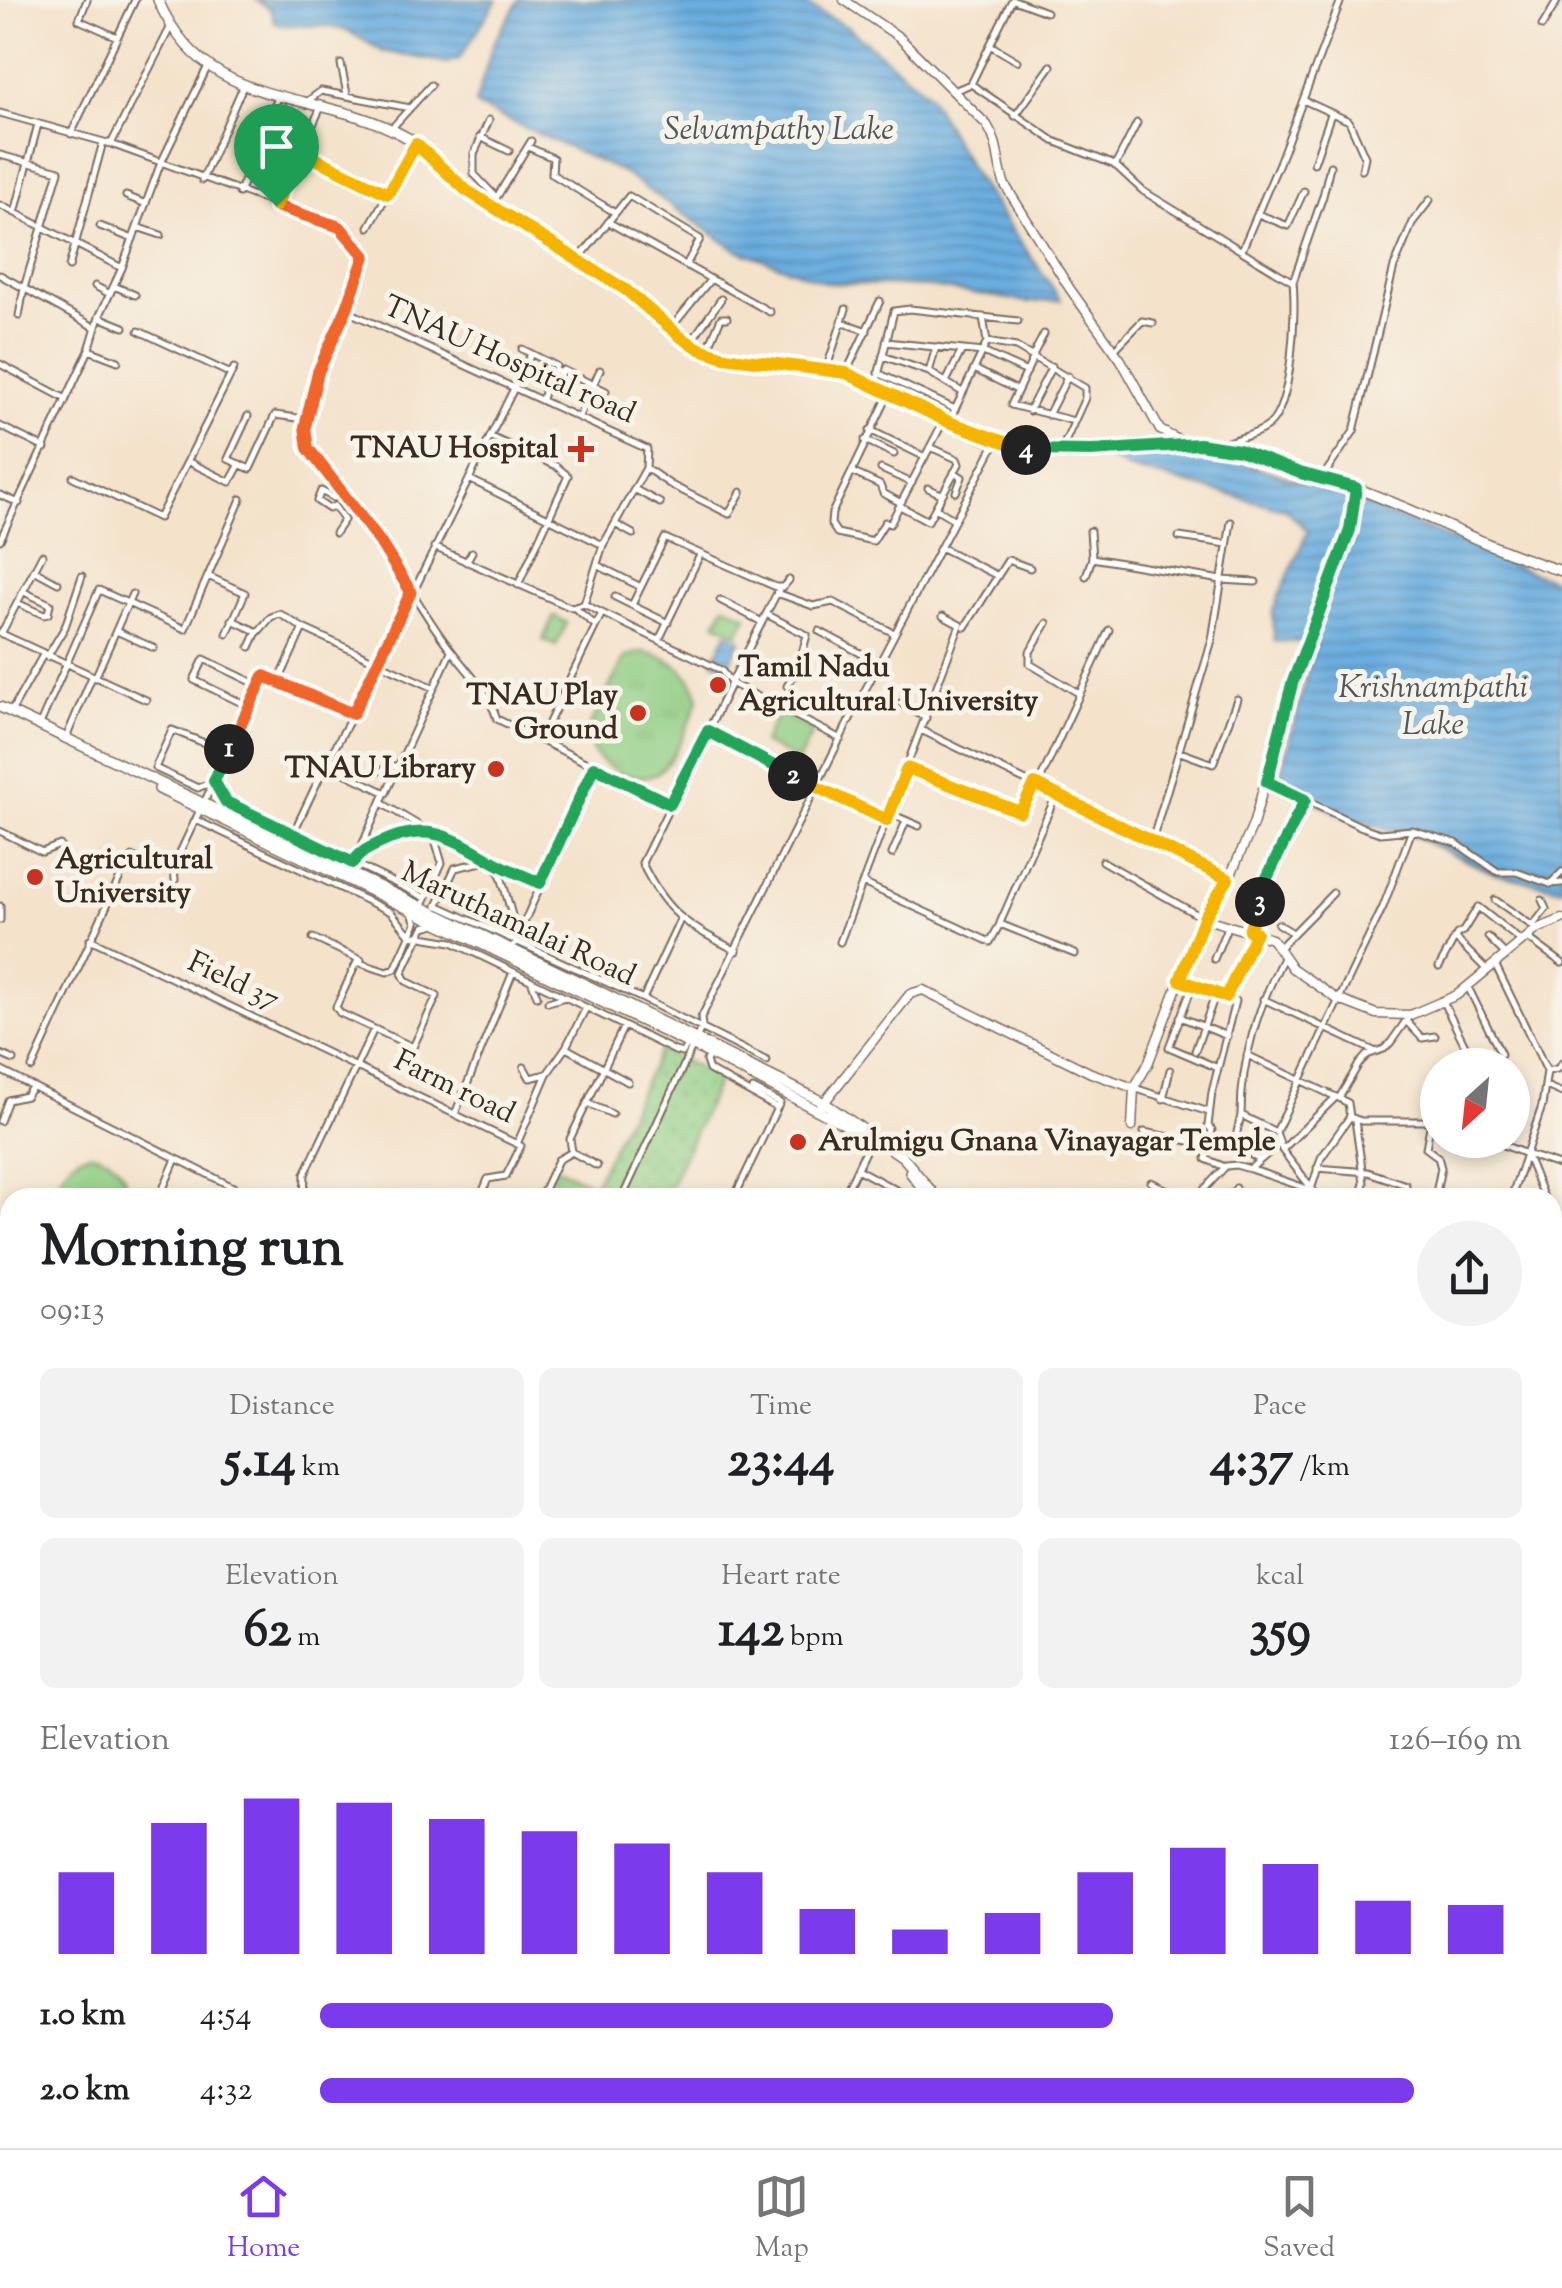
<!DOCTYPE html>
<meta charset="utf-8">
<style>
body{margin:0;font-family:"Sorts Mill Goudy",serif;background:#f2f2f2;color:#202124;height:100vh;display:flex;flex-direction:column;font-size:38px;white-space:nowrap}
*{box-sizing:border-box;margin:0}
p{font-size:32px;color:#757577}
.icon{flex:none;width:55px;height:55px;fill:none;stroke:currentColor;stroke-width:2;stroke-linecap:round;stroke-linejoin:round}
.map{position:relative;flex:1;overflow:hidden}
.side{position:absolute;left:0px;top:1188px;width:1562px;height:962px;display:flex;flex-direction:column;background:#fff;border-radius:30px 30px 0 0;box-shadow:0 5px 15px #0003}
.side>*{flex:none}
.needle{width:65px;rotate:207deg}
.fabs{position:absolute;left:1420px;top:1048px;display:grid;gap:20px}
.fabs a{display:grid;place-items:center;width:110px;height:110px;border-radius:50%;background:#fff;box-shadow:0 5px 15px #0003;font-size:50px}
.pin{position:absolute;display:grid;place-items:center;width:85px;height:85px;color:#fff;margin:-102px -42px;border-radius:50% 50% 50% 0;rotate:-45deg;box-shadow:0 0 10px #0007}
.pin .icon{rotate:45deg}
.km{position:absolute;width:50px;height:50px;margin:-25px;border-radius:50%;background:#222;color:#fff;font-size:28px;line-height:50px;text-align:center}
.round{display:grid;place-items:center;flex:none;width:105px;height:105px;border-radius:52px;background:#f2f2f2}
.head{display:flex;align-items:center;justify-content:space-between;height:170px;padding:0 40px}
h1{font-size:55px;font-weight:700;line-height:75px}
.stats{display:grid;grid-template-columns:repeat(3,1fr);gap:15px;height:170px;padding:10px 40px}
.stats div{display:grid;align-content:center;border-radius:15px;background:#f2f2f2;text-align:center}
.stats b{font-size:50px;font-weight:700}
.stats small{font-size:28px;font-weight:400}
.stats p{font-size:28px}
.chart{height:280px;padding:20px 40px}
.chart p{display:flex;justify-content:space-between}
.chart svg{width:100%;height:180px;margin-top:10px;stroke:#7c3aed;stroke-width:6}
ul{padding:0 40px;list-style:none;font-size:32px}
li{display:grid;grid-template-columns:160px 120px 1fr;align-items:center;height:75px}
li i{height:25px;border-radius:12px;background:#7c3aed}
.tabs{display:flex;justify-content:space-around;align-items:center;height:140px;border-top:2px solid #e0e0e0;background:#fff;font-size:28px;color:#757577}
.tabs a{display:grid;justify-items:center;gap:5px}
.tabs .active{color:#7c3aed}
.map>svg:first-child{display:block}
</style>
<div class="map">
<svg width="1562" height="2148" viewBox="0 0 1562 2148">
<defs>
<pattern id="forest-firs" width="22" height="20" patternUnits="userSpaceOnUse" patternTransform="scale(2.5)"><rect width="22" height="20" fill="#74b172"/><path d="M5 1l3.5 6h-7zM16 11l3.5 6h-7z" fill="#60905d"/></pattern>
<pattern id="park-tufts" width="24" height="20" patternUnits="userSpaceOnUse" patternTransform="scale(2.5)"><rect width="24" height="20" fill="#91ce84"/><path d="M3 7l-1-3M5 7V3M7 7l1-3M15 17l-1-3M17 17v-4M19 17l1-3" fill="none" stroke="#7eb172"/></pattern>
<pattern id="garden-dots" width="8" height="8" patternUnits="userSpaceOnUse" patternTransform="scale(2.5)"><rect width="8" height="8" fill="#91ce84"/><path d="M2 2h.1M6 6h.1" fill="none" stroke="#7eb172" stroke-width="1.8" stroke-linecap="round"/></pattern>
<pattern id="water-rules" width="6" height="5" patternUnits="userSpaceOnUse" patternTransform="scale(2.5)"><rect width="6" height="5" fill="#6baee0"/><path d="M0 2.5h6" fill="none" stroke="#598eb5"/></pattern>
</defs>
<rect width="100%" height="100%" fill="#f7f3e8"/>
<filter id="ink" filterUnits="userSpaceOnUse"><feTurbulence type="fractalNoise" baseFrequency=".01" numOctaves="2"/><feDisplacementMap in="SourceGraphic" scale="20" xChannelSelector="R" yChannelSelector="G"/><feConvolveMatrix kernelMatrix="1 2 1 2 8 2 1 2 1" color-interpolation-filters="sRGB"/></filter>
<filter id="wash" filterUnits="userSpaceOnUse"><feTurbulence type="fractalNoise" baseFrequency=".0048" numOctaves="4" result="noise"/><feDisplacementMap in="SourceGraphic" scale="40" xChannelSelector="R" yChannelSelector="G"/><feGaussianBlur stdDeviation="2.25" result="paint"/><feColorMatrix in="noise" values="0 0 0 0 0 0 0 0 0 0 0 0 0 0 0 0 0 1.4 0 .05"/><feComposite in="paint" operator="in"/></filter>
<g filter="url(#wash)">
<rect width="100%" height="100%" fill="#f4e2ca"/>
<path fill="#91ce84" stroke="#667c51" stroke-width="2.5" d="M725,605L747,616L738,634L716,623Z
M554,616L567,623L556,646L543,640Z
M778,713L813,731L798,761L763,743Z
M92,1153C115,1158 130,1173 124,1197H51C61,1177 67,1156 92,1153Z"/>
<path fill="url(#forest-firs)" stroke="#586e48" stroke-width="2.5" d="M0,2048H10V2140H30L31,2148H0Z"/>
<path fill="url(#park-tufts)" stroke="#667c51" stroke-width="2.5" d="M642,652C671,656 690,670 699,698C692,717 676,756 662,769C644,787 605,771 593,751C589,744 589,735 589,727L625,657Z"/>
<path fill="url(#garden-dots)" stroke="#667c51" stroke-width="2.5" d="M660,1050L720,1077L665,1197L537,1198L553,1166L594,1185Z"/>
<path fill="url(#water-rules)" stroke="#536c7f" stroke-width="2.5" d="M256,0H497L459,59L447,63L382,51L346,30L331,26L281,25L274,21L271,10Z
M519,0H797L849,28L928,94L974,175L1061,300L1029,302L931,287L828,283L735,249L622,172L475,105L493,44Z
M1200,451C1288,474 1371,507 1455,540C1493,554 1521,572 1562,582V889L1496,874L1407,833L1353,821L1278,782L1316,642L1274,641L1273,610L1308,531L1285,509L1127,468L1109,458Z
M727,633L741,640L727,667L713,661Z"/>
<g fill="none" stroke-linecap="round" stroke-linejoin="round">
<path stroke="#6baee0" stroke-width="2.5" d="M614,2148L615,2140"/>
</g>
</g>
<g filter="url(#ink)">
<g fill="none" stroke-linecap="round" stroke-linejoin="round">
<defs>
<path id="street" d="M87,0L79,20L117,37
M1014,0L1046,12
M1542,26L1558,0
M990,45L1017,61
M341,64L347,94
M971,84L1012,0
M956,90L971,84L1054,141L1115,165L1143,191L1293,282C1296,311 1293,407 1268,426C1257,435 1238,438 1225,443
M1303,100L1349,121L1365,157L1362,170
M305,103L321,91L410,108
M0,113L111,144L340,227L365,256C351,306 303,380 305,428C307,467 357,510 379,542C405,577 424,616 451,650C469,674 488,690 497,719L671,804L642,863C666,914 688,926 737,951
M1015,116L1051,66
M489,120L474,154V174L496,197
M390,130L431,85
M71,134L135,0
M480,137L509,151
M111,144L170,28
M528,147L553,158L552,174L614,212
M301,151L388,194L416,144
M0,155L59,171L24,288L19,316
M1314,163L1331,114
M1115,166L1137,123
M202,180L244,84
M239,193L279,95
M126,196L146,204
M0,205L122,268
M492,205L531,141
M276,206L321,107
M15,213L38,124
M1258,214L1288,226L1304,191
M608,222L770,312
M100,226L133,239
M137,227L161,235
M369,227L387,195
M1242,250L1279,163L1341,0
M579,259L629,196L700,239L686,265
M69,267L103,142
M0,275L96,328
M1293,282L1323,196L1330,166
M95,286L110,294
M114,286L135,295
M347,311L647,449L646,468L603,545L584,604L602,613
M99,317L124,327
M983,317L987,342
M842,322L867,331
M671,328L710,280
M139,331L231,374
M886,342L983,352L1027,372
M690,343L721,299
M522,349L556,366L555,370L561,373L563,370L606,391
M89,350L118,361
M1114,350L1142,321L1153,323
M707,351L721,318H727
M1033,355L1044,334
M883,356L929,372L962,392
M1034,356L1011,405L1074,421
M0,364L66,399
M827,367L846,309
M974,369L1017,390
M929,372L936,347
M846,373L880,301
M878,373L955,409
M946,382L962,350
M876,384L894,311L910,309L1018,321
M889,394L832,513L831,524L837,533L873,541L885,522L890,524L943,422
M542,399L545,389L543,378
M1029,411L1052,366
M1048,415L1068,376
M248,416L228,459L250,469L275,415L305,419
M579,416L600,370
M949,422L987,342L1016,347L1085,388V398L1061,451
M0,426L45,448
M870,430L925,457
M491,437L556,466L568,476L518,585
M865,440L894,454
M930,447L957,459L959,464L935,508
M189,462L230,482L240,464
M646,468L671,485L729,514L741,492
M881,469L912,483
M954,472L962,477L956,492
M854,473L880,485L883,493L901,503
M73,477L159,518L234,368
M1322,478L1354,431L1394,267L1413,222L1430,200
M469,479L603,545
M928,488L941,494
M634,489L660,503
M0,495L19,503
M334,506L329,509L317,501L321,491L334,498L342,494
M334,506L344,520L335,533
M900,506L928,521L935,508L955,520
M615,524L633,534
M1179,537L1227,544
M0,540L89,350L99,317L122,268L160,165L207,68
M434,547L572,608L584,604
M942,548L998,576
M1092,558L1221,580L1256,582
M466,562L472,552
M597,565L639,586
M34,570L58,583
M208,576L245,593L227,634
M1086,576L1092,558L1090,531
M777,593L813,606L833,602L894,633
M615,597L668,623
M720,600L762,622
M17,603L44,615L48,614L50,604L24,592
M632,605L665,538L776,587H783L789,580
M576,609L594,624
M766,614L807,635L798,668L787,686
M232,620L258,632L271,617L280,614L303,628
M1047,623L1030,652V664L1080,694
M965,627L1008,560L1030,568
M116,631L154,648
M819,631L879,663
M0,633L146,700
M1,634L42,555
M659,640L700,555
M250,647L257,632
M47,657L65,627L82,576
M95,678L132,594
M279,681L353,714L326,764
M900,703L926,718
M248,706L194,680L204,659L258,685
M11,712L43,655
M353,714L530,356
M40,724L99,590L185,629L241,499
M921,730L1228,879
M708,731L731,683L841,739
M66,738L92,677
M540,741L602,613L721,670L731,683L780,587
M1180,752L1213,764L1237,699
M907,767L1020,812L1035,784
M392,776L382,771L387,766H397
M1267,782L1362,827L1380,833L1412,830L1456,843L1498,872H1516L1550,884L1562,883
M1038,785L1109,630
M204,803L227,752
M383,804L425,829
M671,804L708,731L817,789L887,820
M889,813L919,826
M196,820L391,912L410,935L452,942L565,997L548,1002
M0,831L42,852L60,845
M435,834C472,843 505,867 540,883
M1152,841L1212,640L1231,522
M288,844L326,764L386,793L451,651
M359,852L385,793
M892,854L906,821
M1102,861L1203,918
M353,863C366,842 410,826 433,833L442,863L422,907
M175,880L174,865L200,810
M863,883L990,942L1000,924L1075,954
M1550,884L1562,872
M426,898L226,802L214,781L198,788L155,768L172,730L227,752L258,685L264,676L279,681L303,628L434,688
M1495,900L1537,929
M437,905L643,999
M0,906V920
M437,906L455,868L491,860L501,876L516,930
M411,911L416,923L395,969L387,972L357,962L336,1007L340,1013L413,1047L437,996L406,981L402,973L424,927L436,924
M680,920L643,999L767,1061
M1000,923L1057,793
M1278,924L1293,933
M1533,925L1546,909L1542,900
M1249,930L1265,884L1305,800
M1488,937L1506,955
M313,938L361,960
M1455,938L1487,970
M1528,938L1562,963
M90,939L521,1146L506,1176L488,1179L480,1198
M840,942L960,625L943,616
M1279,948L1333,893
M512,949L594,767
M1214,959L1228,925
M1439,967L1457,934L1463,931L1478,907L1521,941
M531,980L537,996
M1180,980L1235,1001L1212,1092L1208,1126L1212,1130L1206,1159L1225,1167
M1193,985L1169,1047L1218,1068
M1468,987L1501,1054
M565,997L675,1051L682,1053L688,1044
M1226,997L1256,932
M1263,999L1374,1051
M1443,1002L1475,1065
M1410,1015L1391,1042L1384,1049L1367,1055L1359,1064L1339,1098L1348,1103L1350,1117L1361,1121H1431L1426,1148L1438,1157L1441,1168L1435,1198
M1180,1017L1227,1036
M1406,1021L1422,1038L1435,1036
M566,1048L628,1082
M1195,1051L1216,993
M0,1054L14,1060
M710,1054L706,1061L709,1070L777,1108
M1247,1055L1336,1097
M524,1067L530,1078L547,1074
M32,1068L127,862L133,857L167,869
M0,1070L255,1198
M1548,1071L1557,1069L1562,1063
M1546,1086L1562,1093
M1134,1088L1209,1112
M753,1089L780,1103L777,1108
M1438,1092L1431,1121L1438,1122
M1163,1099L1170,1070
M587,1103L612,1114
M455,1114L513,972
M1241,1115L1234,1145L1260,1160
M1355,1120L1364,1183L1360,1198
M0,1121L8,1100L26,1096L32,1087
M1144,1132L1209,1145
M1276,1132L1241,1115C1241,1058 1258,1007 1284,956
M1491,1140L1526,1154L1542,1106L1547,1071L1495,964
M517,1144L547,1074L566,1047L586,1008
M1283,1149L1336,1097
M572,1152L597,1166
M1526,1154L1562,1166
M1317,1168L1368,1172L1406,1185V1198
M857,1169L911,1198
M1250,1169L1311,1190L1321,1158L1349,1118
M1151,1182L1168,1190L1166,1198
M159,1198L176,1159
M304,1198L305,1174L374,1029
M540,1198L558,1160L572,1152L570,1139L624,1026
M622,1198L702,1026L701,1018L854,711L995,444
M734,1198L777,1108
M843,1198L871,1139
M1196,1198L1226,1166L1236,1165L1250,1169L1279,1144
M1229,1198L1236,1188
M1319,1198L1282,1150L1276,1132L1383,907L1412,830
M1511,1198L1526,1154L1544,1198
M1552,1215L1562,1235
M1552,1265L1562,1249
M0,1277L10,1282
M1552,1314L1562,1286
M1552,1382L1562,1384
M0,1414L7,1415
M1552,1429L1562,1431
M1552,1467L1562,1469
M1552,1502L1562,1505
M0,1512L10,1517
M4,1514L10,1503
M1552,1576L1562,1578
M1552,1688L1562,1691
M1552,1752L1562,1705
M1552,1792L1562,1769
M1552,1888L1562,1858
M1552,1934L1560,1937
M486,2140L501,2148
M880,2140L915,2148
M1271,2140L1290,2148
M1353,2140L1363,2146
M62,2148H67
M165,2148L167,2140
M214,2148L218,2140
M546,2148L549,2140
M923,2148L926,2140
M1177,2148L1181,2140
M1222,2148L1226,2140
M1259,2148L1263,2140
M1326,2148L1331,2140
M1389,2148L1393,2140
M1433,2148L1440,2140
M1456,2148H1459"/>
<path id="secondary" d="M844,0L899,37L987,125C1001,147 996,162 1005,185L1070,289L1121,360L1160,430L1186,444
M1203,918L1272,939L1292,968L1337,999L1376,1014L1410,1015L1457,995L1537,929L1562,919
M819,1109L910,994L923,990L1091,1073L1134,1088
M1132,1127L1134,1088L1148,1064L1203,918L1232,872L1253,825L1292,684L1349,530L1356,488
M270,2140L290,2148
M622,2148L624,2140"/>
<path id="primary" d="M158,0C208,116 316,85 408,138C431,151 446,175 467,190C518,227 576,254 626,291C651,309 672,336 700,349C746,371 802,359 847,374C901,392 971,445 1027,450C1097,457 1171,431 1239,449C1259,455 1278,465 1298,472C1317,479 1338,482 1358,489C1427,514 1491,550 1562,571
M0,707L589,986L823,1102L903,1157L937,1198
M159,789L710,1054L868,1137
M910,1172L930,1198
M0,1796L2,1855L10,1927
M37,2140L38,2148
M1472,2140L1476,2148"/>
</defs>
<use href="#street" stroke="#7c6a5a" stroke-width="9"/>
<use href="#secondary" stroke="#7c6a5a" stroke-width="11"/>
<use href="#primary" stroke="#7c6a5a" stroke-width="12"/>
<use href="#street" stroke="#fff" stroke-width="5"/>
<use href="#secondary" stroke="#fff" stroke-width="8"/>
<use href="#primary" stroke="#fff" stroke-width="9"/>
</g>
</g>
<g fill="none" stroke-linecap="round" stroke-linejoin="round" filter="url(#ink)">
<defs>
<path id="split-1" d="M229,749L264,676L353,714L411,592L380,542L308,448L305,427L318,372L347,308L365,256L340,227L276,206"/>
<path id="split-2" d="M229,749L214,781L226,802L353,863C359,853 367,849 378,844C425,821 448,835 489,859C505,869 523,875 540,883L594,767L670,804L708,731L793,776"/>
<path id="split-3" d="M793,776L887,820L907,768L1020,812L1035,784L1228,879L1204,918L1180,980L1226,997L1256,932L1249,930L1260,902"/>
<path id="split-4" d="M1026,450L1091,451L1199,444L1239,450L1300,473L1356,488L1350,530L1292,684L1267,782L1305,800L1264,884L1260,902"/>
<path id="split-5" d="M276,206L300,151L388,194L416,144L466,190L626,290L682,338L700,349L724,357L846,373L949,422L1026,450"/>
</defs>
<use href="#split-1" stroke="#fff" stroke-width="20"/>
<use href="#split-2" stroke="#fff" stroke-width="20"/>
<use href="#split-3" stroke="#fff" stroke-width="20"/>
<use href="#split-4" stroke="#fff" stroke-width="20"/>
<use href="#split-5" stroke="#fff" stroke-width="20"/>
<use href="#split-1" stroke="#f0652b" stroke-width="12"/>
<use href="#split-2" stroke="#22a559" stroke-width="12"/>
<use href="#split-3" stroke="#f5b400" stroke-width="12"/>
<use href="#split-4" stroke="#22a559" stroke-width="12"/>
<use href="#split-5" stroke="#f5b400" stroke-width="12"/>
</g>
<g fill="#c8321e" stroke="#f7f3e8" stroke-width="4">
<path d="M576 434h10v10h10v10h-10v10h-10v-10h-10v-10h10z"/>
<circle cx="718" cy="685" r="10"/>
<circle cx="638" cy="713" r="10"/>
<circle cx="496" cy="769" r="10"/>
<circle cx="35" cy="877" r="10"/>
<circle cx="798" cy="1142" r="10"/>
</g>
<g text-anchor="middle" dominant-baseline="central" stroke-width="10" stroke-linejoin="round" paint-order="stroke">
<g font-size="30" fill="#3b2a1e" stroke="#f7f3e8">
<text transform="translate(509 361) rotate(24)">TNAU Hospital road</text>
<text transform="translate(518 925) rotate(25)">Maruthamalai Road</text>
<text transform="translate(233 982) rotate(25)">Field 37</text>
<text transform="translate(454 1088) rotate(26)">Farm road</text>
</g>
<g font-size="30" font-weight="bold" fill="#3b2a1e" stroke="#f7f3e8" text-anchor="end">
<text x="558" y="449">TNAU Hospital</text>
<text x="738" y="668" text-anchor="start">Tamil Nadu<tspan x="738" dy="34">Agricultural University</tspan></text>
<text x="618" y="696">TNAU Play<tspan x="618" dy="34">Ground</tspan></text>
<text x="476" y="769">TNAU Library</text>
<text x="55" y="860" text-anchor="start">Agricultural<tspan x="55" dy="34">University</tspan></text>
<text x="818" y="1142" text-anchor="start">Arulmigu Gnana Vinayagar Temple</text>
</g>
<g font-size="32" font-style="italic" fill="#4c5862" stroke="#f7f3e8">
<text x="779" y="131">Selvampathy Lake</text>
<text x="1433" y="689">Krishnampathi<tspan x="1433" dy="37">Lake</tspan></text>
</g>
</g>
</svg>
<div class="fabs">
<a><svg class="needle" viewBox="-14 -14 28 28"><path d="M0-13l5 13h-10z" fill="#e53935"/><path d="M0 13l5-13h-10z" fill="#757577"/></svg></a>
</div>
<div class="pin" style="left:276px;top:206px;background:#1e9e55"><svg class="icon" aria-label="arrive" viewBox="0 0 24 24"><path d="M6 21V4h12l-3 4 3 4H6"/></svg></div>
<b class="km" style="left:229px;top:749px">1</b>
<b class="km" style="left:793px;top:776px">2</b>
<b class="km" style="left:1260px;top:902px">3</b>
<b class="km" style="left:1026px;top:450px">4</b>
<section class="side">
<div class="head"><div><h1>Morning run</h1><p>09:13</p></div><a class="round"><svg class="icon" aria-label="share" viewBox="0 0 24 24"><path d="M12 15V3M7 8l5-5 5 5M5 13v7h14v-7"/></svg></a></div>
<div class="stats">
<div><p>Distance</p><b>5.14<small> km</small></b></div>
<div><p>Time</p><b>23:44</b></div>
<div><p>Pace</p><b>4:37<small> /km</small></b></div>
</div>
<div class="stats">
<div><p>Elevation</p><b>62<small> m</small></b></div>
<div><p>Heart rate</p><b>142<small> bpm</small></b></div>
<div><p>kcal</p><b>359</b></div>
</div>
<div class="chart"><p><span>Elevation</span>126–169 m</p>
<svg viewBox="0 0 160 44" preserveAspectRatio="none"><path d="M5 44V24M15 44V12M25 44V6M35 44V7M45 44V11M55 44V14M65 44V17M75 44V24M85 44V33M95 44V38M105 44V34M115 44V24M125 44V18M135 44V22M145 44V31M155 44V32"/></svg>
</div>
<ul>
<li><b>1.0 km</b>4:54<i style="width:66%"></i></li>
<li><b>2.0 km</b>4:32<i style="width:91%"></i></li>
</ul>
</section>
</div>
<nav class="tabs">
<a class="active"><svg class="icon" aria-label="home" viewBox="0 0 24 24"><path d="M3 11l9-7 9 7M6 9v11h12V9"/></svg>Home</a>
<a><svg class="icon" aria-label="map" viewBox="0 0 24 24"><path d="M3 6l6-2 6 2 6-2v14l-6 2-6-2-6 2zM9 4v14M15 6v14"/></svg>Map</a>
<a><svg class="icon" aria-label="saved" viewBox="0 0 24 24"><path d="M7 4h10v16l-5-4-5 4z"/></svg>Saved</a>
</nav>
